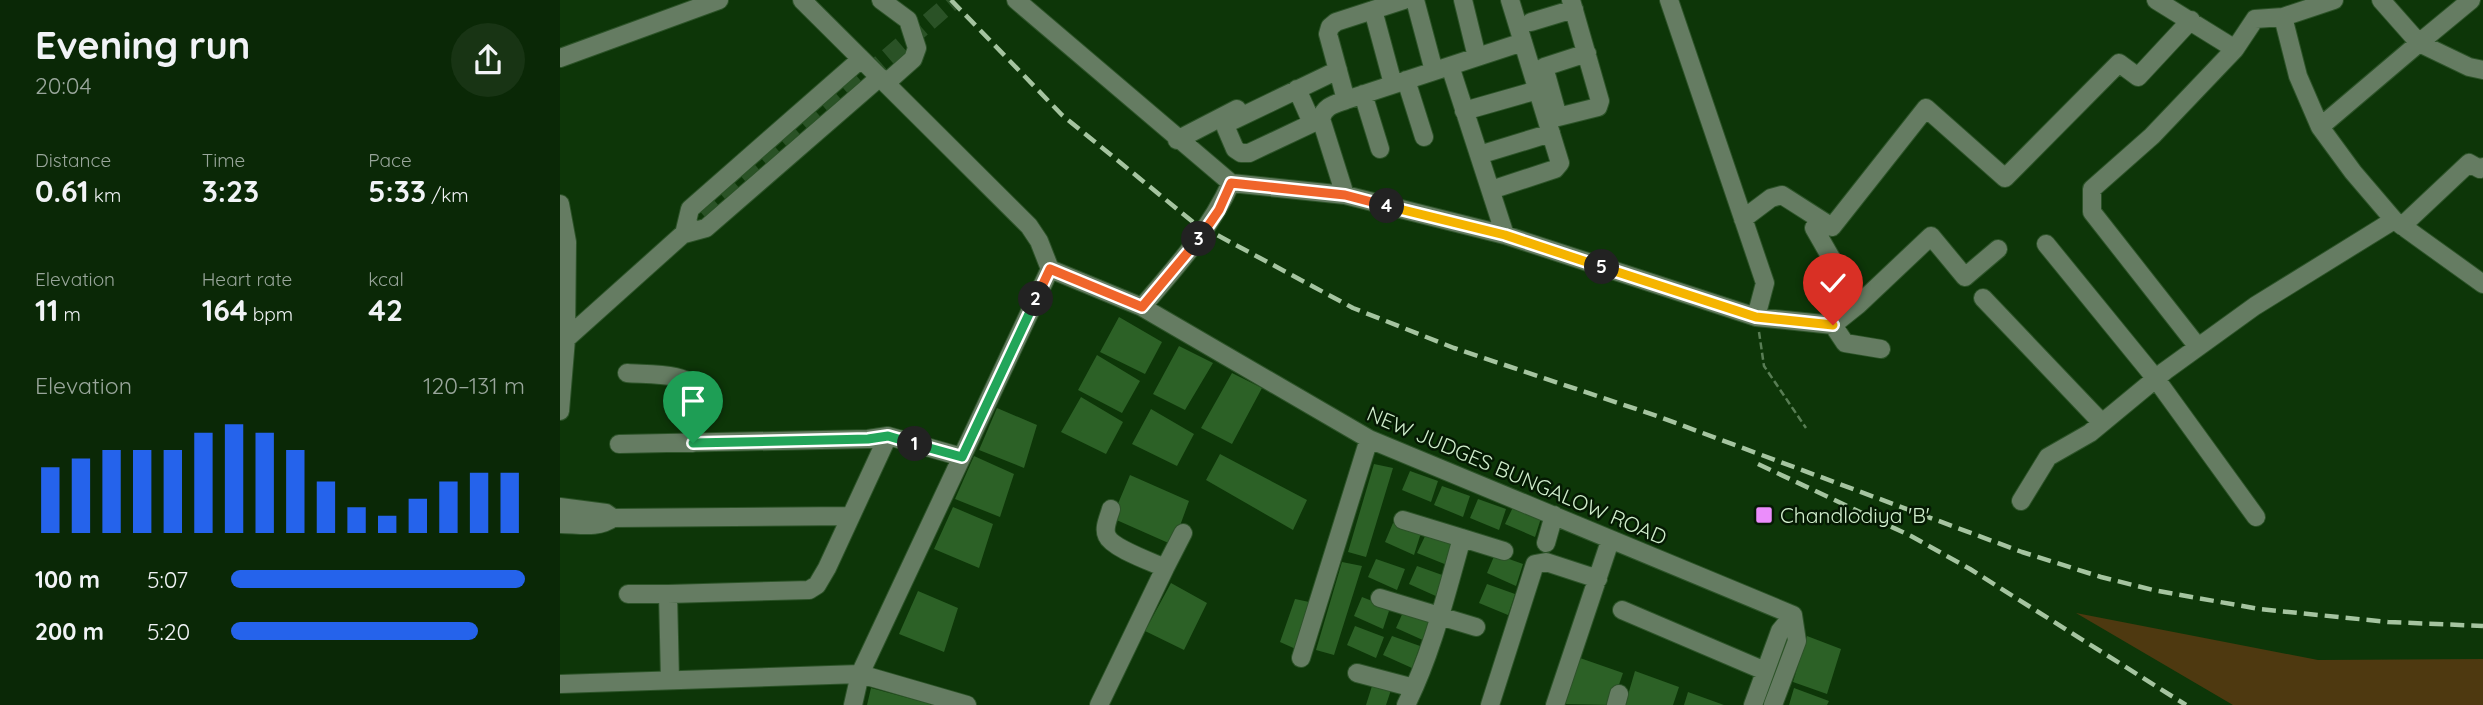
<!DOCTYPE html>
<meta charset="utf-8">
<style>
body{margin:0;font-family:Quicksand,sans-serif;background:#183414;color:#f1f3f6;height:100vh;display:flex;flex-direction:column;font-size:26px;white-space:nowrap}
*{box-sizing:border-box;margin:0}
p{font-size:23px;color:#99a69b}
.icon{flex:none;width:38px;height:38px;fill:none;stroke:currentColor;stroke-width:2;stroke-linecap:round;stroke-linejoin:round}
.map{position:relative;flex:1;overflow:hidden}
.drawer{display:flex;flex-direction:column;background:#0a2806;width:560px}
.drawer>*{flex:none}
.pin{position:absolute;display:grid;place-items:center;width:60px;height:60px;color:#fff;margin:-72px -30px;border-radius:50% 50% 50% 0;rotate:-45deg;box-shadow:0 0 7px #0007}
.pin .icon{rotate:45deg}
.km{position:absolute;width:35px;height:35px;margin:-18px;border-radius:50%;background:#222;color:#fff;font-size:19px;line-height:35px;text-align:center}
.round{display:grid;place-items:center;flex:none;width:74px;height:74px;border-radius:37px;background:#183414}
.headline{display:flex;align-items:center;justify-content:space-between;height:119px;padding:0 35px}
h1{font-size:38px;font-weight:700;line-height:52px}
.figures{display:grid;grid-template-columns:repeat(3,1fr);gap:10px;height:119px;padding:7px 35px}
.figures div{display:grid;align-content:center}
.figures b{font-size:30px;font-weight:700}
.figures small{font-size:19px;font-weight:400}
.figures p{font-size:19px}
.chart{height:196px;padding:14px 35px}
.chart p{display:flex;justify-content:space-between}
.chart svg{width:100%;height:126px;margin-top:7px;stroke:#2563eb;stroke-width:6}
ul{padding:0 35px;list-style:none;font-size:23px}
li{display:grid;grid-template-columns:112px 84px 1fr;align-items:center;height:52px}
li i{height:18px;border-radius:9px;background:#2563eb}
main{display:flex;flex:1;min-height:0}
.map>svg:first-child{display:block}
</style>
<main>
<section class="drawer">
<div class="headline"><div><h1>Evening run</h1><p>20:04</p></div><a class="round"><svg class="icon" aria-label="share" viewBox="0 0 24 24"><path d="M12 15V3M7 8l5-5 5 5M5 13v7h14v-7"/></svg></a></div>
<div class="figures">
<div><p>Distance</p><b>0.61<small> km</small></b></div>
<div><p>Time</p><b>3:23</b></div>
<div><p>Pace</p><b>5:33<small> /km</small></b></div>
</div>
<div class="figures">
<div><p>Elevation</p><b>11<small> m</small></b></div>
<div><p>Heart rate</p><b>164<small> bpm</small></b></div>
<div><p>kcal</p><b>42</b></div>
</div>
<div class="chart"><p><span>Elevation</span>120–131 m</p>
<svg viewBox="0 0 160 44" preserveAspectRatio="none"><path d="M5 44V21M15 44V18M25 44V15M35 44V15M45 44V15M55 44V9M65 44V6M75 44V9M85 44V15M95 44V26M105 44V35M115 44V38M125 44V32M135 44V26M145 44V23M155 44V23"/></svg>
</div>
<ul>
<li><b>100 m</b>5:07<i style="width:100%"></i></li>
<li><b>200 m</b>5:20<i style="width:84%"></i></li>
</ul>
</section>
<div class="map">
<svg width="1923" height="705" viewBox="0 0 1923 705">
<rect width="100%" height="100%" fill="#0d3608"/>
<path fill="#4e3910" d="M1516,613L1758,660L1923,659V705H1673Z"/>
<path fill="#2c6126" d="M559,317L602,342L585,374L540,352Z
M619,346L653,363L625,410L593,394Z
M537,355L580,381L562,413L518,390Z
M672,373L702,388L672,444L641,428Z
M521,397L563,422L546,454L501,432Z
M437,408L477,425L464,468L419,450Z
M591,409L634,434L617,466L572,444Z
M660,454L747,500L733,530L646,480Z
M414,456L454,474L440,517L395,499Z
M814,464L833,468L806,557L788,552Z
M850,471L878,481L871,502L842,490Z
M570,475L629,501L613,545L552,518Z
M882,486L910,496L903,517L874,505Z
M918,499L946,509L939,530L910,518Z
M954,505L982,515L975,537L945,524Z
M393,507L433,524L419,568L374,549Z
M833,523L861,533L854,555L825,542Z
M866,534L894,544L887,565L857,553Z
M935,554L963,564L956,586L927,573Z
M816,559L845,569L837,590L808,577Z
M782,562L802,566L774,655L756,650Z
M857,566L885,576L878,597L849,584Z
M611,583L647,603L624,650L585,631Z
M927,584L955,594L948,615L919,603Z
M358,591L398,608L384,652L339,634Z
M802,597L830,608L823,629L794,616Z
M735,599L754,603L738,650L720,642Z
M844,610L873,620L865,641L836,628Z
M795,626L824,637L816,658L787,645Z
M832,636L860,646L852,668L823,655Z
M1247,636L1281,649L1267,694L1233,682Z
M1020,658L1063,673L1052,705L1005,704Z
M1075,671L1119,687L1113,705H1065Z
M812,686L831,690L826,705H806Z
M311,688L370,704V705H307Z
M1234,688L1269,701L1267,705H1229Z
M1128,692L1164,705H1124Z"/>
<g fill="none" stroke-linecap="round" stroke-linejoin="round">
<path stroke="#2a5226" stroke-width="18" stroke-dasharray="18 9" stroke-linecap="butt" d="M144,216L394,0"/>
<defs>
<path id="minor" d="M242,0L469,226L479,241L490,269
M321,0L348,20L357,48L353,59L326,83
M456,0L671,183L785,195L945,235L1196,317L1205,283L1109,0
M855,0L874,71
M903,0L917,57
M1011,0L1040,101L1038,107L998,117L984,67L1027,53
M1596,0L1675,49L1695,19L1723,17
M1821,0L1859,43L1911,0
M813,10L833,84
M971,22L1014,9
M0,58L159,0
M301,59L130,209L124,234L146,228L320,77
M890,66L945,235
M846,80L864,137
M737,89L752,123
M803,94L820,149
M786,100L963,42
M904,111L978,90
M761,119L689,153H681L675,149L666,128L672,121L778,70
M1760,127L1738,76L1723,17L1774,0
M617,140L677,109
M919,155L991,133
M931,190L995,169L1000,163L950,0
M785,195L761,119C764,106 775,104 786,100L768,34L770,27L776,22L844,0
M0,204L7,242L6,339L0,411
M1183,219L1211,198L1222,195L1272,227L1366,108L1445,178L1559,63L1578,77L1631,20
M1834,220L1793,172L1760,127L1859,43L1909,67L1923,70
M1842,226L1909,163L1920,169L1923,167
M1254,228L1298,305
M1486,244L1596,379L1696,517
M1423,298L1542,423
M582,307C616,267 649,231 671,183
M1196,317L1273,325L1298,305L1371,236L1405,277L1438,249
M1273,325L1285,343L1321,349
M6,339L131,227
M1638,347L1532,212V189L1592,136L1675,49
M67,373C85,375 132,371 137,393C140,405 134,430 133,443
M59,444L308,439L328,436L402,457
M1461,501L1488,457L1530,433L1605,371L1695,306L1834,220L1923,284
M0,507L46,513L53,518L290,516
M843,520L902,538
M0,524C18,524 38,529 53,518
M986,543L994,515
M605,568L623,533
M68,594H108
M820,598L916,627
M1062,610L1205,671
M741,658L809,439
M797,673L854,688
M110,680L108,594L249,590L257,585L267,568L328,436
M0,684L300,674L407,705
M293,705L300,674L490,269L582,307L809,439L1233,615
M539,705L605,568C592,562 552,548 547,536C543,528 549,517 551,509
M846,705C872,653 886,594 902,538L944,551
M930,705L975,564L986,562L1038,579
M995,705L1050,541
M1056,705L1059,694
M1193,705L1220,631L1233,615
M1213,705L1237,641L1233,615"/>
</defs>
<use href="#minor" stroke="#2c5328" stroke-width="20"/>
<path stroke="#587d54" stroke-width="2.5" stroke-dasharray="7 3.5" stroke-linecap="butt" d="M1199,332L1204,366L1246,428"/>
<use href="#minor" stroke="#657c62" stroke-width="18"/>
<path stroke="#a5c4a0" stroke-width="4.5" stroke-dasharray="14 7" stroke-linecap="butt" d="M391,0L502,115L633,222L793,308L894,348L1097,416L1462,552L1541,577L1593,590L1699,609L1828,622L1923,626
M1198,464L1351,536L1410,569L1626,705"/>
</g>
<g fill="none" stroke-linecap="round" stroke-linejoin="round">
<defs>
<path id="split-1" d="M133,443L308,439L328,436L355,444"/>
<path id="split-2" d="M355,444L402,457L476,299"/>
<path id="split-3" d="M476,299L490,269L582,307L639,239"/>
<path id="split-4" d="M639,239L659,210L671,183L785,195L827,206"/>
<path id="split-5" d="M827,206L945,235L1042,267"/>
<path id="split-6" d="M1042,267L1196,317L1273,325"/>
</defs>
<use href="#split-1" stroke="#fff" stroke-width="14"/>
<use href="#split-2" stroke="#fff" stroke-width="14"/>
<use href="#split-3" stroke="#fff" stroke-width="14"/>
<use href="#split-4" stroke="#fff" stroke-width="14"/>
<use href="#split-5" stroke="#fff" stroke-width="14"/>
<use href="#split-6" stroke="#fff" stroke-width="14"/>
<use href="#split-1" stroke="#22a559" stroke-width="9"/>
<use href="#split-2" stroke="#22a559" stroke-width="9"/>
<use href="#split-3" stroke="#f0652b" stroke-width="9"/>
<use href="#split-4" stroke="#f0652b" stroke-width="9"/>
<use href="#split-5" stroke="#f5b400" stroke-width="9"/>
<use href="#split-6" stroke="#f5b400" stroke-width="9"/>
</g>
<rect fill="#eb8dfb" stroke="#051a03" stroke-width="2.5" x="1195" y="506" width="18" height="18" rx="3.5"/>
<g text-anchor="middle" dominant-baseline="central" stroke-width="5" stroke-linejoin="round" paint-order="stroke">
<g font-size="21" fill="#d1eecd" stroke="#051a03">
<text transform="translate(957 475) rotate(23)">NEW JUDGES BUNGALOW ROAD</text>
</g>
<g font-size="21" fill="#d1eecd" stroke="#051a03" text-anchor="start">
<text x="1220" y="515">Chandlodiya 'B'</text>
</g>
</g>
</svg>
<div class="pin" style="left:133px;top:443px;background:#1e9e55"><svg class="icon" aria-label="arrive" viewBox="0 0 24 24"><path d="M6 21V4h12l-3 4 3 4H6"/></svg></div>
<div class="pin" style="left:1273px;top:325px;background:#d93025"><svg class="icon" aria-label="check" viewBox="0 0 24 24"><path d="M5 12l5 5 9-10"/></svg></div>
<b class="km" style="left:355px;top:444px">1</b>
<b class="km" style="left:476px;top:299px">2</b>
<b class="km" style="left:639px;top:239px">3</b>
<b class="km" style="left:827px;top:206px">4</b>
<b class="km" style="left:1042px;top:267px">5</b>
</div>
</main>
